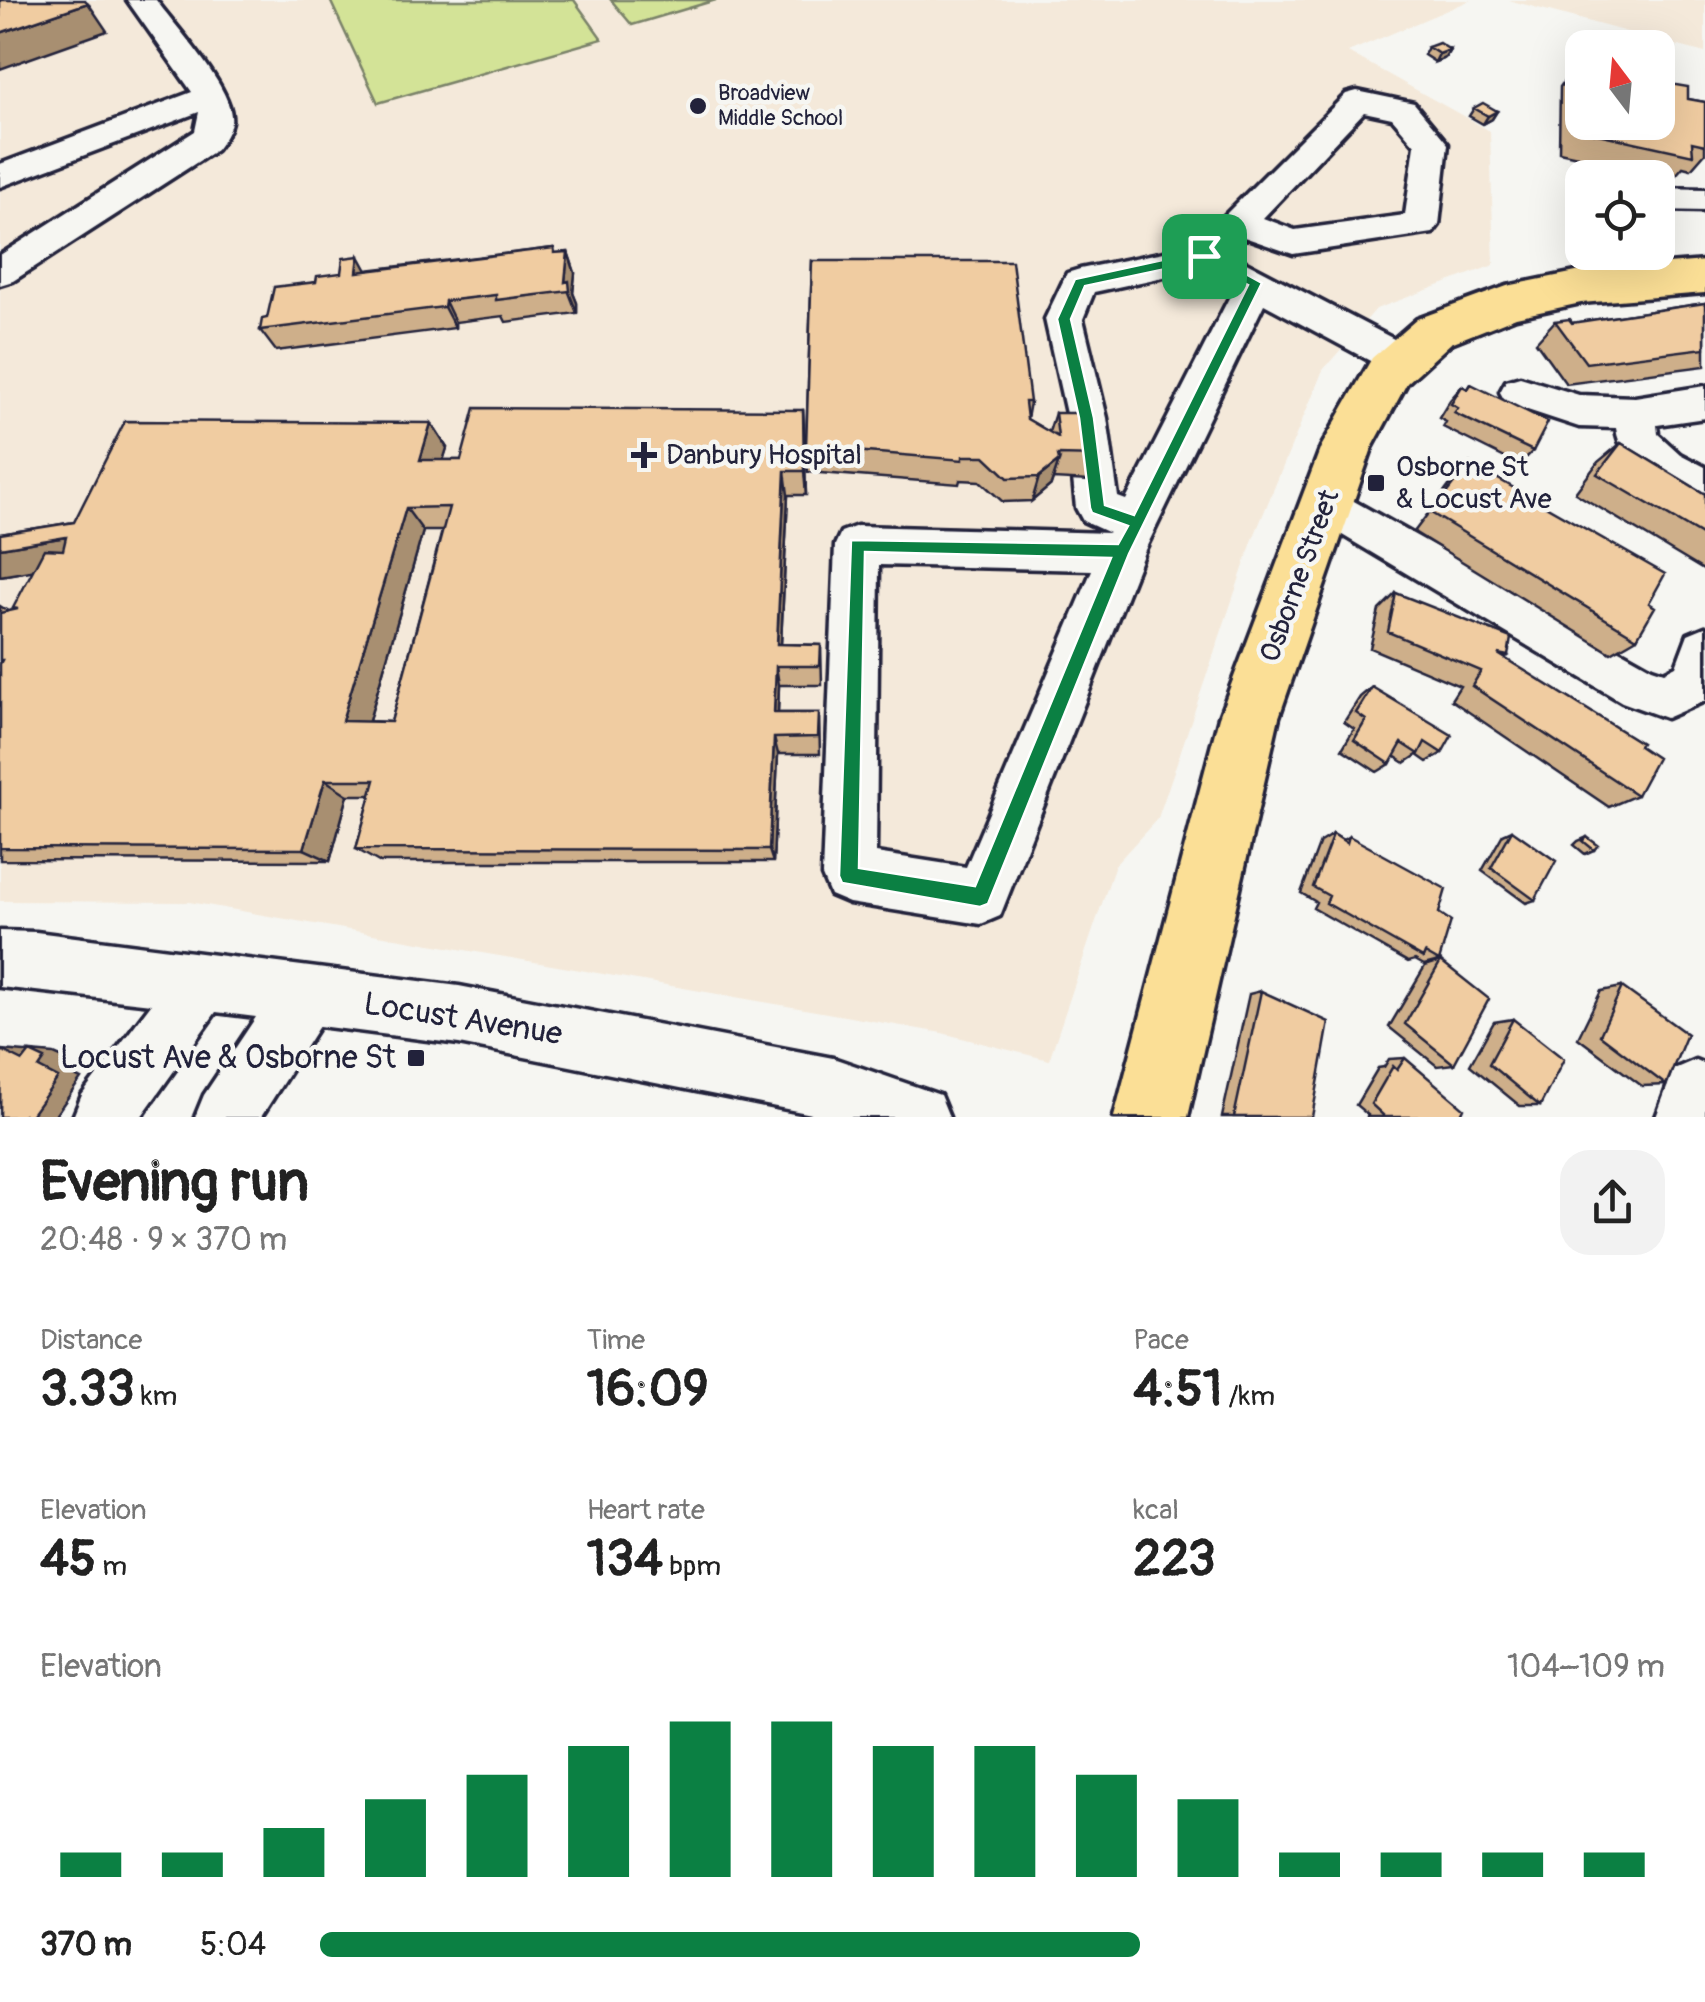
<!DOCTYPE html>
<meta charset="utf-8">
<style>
body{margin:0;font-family:Pangolin,sans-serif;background:#f2f2f2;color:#222;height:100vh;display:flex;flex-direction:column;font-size:38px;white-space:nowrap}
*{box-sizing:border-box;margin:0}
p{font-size:32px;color:#767676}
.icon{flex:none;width:55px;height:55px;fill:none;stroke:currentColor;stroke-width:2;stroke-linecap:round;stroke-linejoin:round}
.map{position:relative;height:1117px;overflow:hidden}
.panel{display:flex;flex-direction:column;background:#fff;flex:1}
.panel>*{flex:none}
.needle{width:65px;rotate:344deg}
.tools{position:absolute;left:1565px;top:30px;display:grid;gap:20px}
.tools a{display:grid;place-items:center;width:110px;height:110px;border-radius:20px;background:#fff;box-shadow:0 10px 40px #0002;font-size:50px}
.pin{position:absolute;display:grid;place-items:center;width:85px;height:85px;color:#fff;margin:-42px;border-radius:20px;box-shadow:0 5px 15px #0006}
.round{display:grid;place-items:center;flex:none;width:105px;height:105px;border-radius:30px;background:#f2f2f2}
.summary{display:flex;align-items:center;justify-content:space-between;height:170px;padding:0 40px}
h1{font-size:55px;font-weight:800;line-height:75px}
.metrics{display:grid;grid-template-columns:repeat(3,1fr);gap:15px;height:170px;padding:10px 40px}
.metrics div{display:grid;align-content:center}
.metrics b{font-size:50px;font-weight:800}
.metrics small{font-size:28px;font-weight:400}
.metrics p{font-size:28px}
.chart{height:280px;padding:20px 40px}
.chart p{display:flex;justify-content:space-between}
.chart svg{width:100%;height:180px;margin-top:10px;stroke:#0b8043;stroke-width:6}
ul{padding:0 40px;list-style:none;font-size:32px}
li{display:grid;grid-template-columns:160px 120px 1fr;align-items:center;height:75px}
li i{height:25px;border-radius:12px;background:#0b8043}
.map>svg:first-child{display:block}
</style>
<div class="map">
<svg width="1705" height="1117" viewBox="0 0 1705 1117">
<rect width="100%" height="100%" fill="#f6f6f2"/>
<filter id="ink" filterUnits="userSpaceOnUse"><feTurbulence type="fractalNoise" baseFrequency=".01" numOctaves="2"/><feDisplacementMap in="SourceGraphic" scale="20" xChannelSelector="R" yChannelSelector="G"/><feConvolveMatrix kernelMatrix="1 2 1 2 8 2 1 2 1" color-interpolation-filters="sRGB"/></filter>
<g filter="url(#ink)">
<path fill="#f4e9da" d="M0,0H1471L1348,52L1490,131L1494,265L1376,309L1323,370L1253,539L1158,818L1115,865L1049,1060L942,1033L189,902L0,901Z
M1508,0H1705V53Z"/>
<path fill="#d3e397" stroke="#7a8269" stroke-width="2.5" d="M330,0H574L602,39L378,103Z
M611,0H716L632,25Z"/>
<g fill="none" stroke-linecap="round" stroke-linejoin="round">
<defs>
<path id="minor" d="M127,0H156C175,26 236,91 231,122C229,133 222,142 216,150L13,281L0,285V255L195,131L199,112L0,187V164L192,92Z
M1357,91L1414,103L1448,144L1439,225L1433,233L1293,254L1244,237L1229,253L1415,350L1421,360L1415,370L1401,375L1387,370L1264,304L1144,552L1000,916L981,924L849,903L830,895L822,876L835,545L841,532L857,526L1109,533L1083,521L1076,508L1067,418L1045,319L1067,273L1080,269L1194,246L1346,94ZM1364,112L1392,118L1415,145L1405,215L1295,230L1263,218ZM1201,269L1234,288L1126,500L1118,497L1107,418L1083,319L1094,292ZM879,565L1092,570L966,867L876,853Z
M1658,188L1705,189V211L1658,210Z
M1582,251L1619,252L1639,285L1633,294L1620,298L1607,294Z
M1520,377L1579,395L1635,397L1705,386V418L1657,425L1658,434L1680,454L1705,467V506C1671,494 1620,468 1616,428L1579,427L1506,403L1500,392L1506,381Z
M1327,486L1652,668L1664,672L1676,666L1688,634L1705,627V701L1666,718L1622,702L1312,517L1305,504L1312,491Z
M0,931L36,932L459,986L833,1058L940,1095L949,1117H827L459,1044L319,1026L261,1117H195L204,1095L256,1017L216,1012L141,1117H73L82,1095L151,1004L0,987Z
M1695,1060L1705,1064V1117H1656L1674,1069Z"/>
<path id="major" d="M1705,261V293L1581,303L1516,317L1451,343L1407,383L1372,448L1279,717L1188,1117H1114L1219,717L1321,447L1372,358L1417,319L1507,286L1581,271Z"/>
</defs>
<use href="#minor" stroke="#22223b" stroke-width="7"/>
<use href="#major" stroke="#22223b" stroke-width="7"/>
<use href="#minor" fill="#f6f6f2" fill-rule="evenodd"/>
<use href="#major" fill="#fbdf96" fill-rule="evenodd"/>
</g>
<path fill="#ceaf8a" stroke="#22223b" stroke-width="2.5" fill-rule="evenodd" d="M1428,47L1450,50L1445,58L1435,62L1424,55Z
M1576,65L1664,83L1688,99L1705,102V153L1691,169L1683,167L1674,177L1559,152L1560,87Z
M1474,108L1497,111L1492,119L1483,124L1469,116Z
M554,248L555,253L568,252L575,273L573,293L577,303V313L506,322L503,316L455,322V328L276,351L260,330L267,318L316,282L341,273Z
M812,261L1030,402L1027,419L1049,432L1055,413L1099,456L1090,481L1053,479L1051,485L1032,501L1003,502L980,481L960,480L959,484L808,472L806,447Z
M1705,303V366L1566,384L1536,342L1555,321L1572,323Z
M1471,384L1533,451L1519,465L1443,427L1446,422L1439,418L1450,400L1462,386L1468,389Z
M803,410L806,495H788L781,644L821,645L822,685H779L778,713H819L820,754H778L773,862H379L356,849L371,795H348L330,861L0,860V606L8,611L16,610L33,570L0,576V534L74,522L431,423L447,448L443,460H461ZM423,531H442L391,722L369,721Z
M1621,443L1705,494V571L1575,493L1598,462Z
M1470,463L1649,603L1637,638L1611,653L1414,532L1452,482Z
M1396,593L1508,656L1504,658L1639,746L1637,795L1609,807L1451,700L1460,686L1370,648L1379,610Z
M1372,687L1442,753L1427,762L1417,755L1405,763L1394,756L1390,764L1377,772L1342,749L1354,729L1344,722L1360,697Z
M1512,830L1535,900L1526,903L1482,871L1503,834Z
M1333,834L1343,840L1349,836L1439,913V961L1424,965L1415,960L1408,962L1313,908L1316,902L1301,893L1320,842Z
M1587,837L1594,850L1585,854L1574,845L1578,841Z
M1441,961L1454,1064L1437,1066L1389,1027L1425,966Z
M1622,987L1666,1085L1642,1086L1578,1038L1601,991Z
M1261,991L1312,1117H1222L1249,994Z
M1513,1019L1540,1106H1520L1470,1065L1494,1022Z
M1405,1058L1460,1117H1367L1368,1115L1356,1105L1378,1068L1384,1067L1389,1059Z"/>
<path fill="#a88f71" stroke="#22223b" stroke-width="2.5" d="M88,3L107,31L0,69V33Z
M1450,50L1445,58L1435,62L1439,54Z
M1497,111L1492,119L1483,124L1488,116Z
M568,252L575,273L573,293L577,303V313L565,282Z
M359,256L371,278L357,272Z
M445,301L455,322V328L444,307Z
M803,410L804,436L806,495L804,471Z
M431,423L447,448L436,484L420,460Z
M1059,461L1051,485L1032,501L1039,477Z
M785,471L788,495L780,664L777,644Z
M406,508L423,531L364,738L342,721Z
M66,537L97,560L0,576V548Z
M776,666L779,685L777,730L774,713Z
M774,738L778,754L773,862L769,850Z
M325,780L348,795L330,861L304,849Z
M1,1050L25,1052L43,1061L30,1052L54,1054L68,1060L62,1070L81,1079L54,1117H23Z"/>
<path fill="#f0cca1" stroke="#22223b" stroke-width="2.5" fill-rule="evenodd" d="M0,0H85L88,3L0,33Z
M1439,43L1450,50L1439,54L1428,47Z
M1576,65L1582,66V122H1658V78L1664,79V83L1688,87V99L1705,102V145L1692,142L1693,155L1575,129Z
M1483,103L1497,111L1488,116L1474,108Z
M554,248V253L568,252L565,282L569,281L570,291L496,300V295L445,301L444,307L260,330L262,319L267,318L274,287L316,282L317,276L341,273L343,258L359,256L357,272Z
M812,261H1012L1030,402H1025L1027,419L1058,437L1055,413H1091L1099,456L1058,455L1059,461L1039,477L1008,478L985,456H963V460L806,447Z
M1705,303V348L1586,363L1555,321L1569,319L1572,323Z
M1471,384L1548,422L1533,451L1454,413L1458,408L1451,404L1462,386L1468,389Z
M475,408L803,410L804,471H785L777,644L821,645L820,666H776L774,713H819L818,737L774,738L769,850L356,849L375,780H325L304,849L0,848V664L2,660H0V613L18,609L13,608L44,549L63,550L66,537L0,548V534L74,522L125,421L431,423L420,460H461ZM449,507L391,722L342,721L406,508Z
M1621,443L1705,494V537L1597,474Z
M1470,463L1665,574L1649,603L1655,607L1637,638L1431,513Z
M1396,593L1511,638L1508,656L1498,654L1641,743L1639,746L1657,758L1637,795L1472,686L1481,671L1388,632Z
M1372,687L1452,735L1442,753L1425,742L1419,754L1402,743L1390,764L1354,740L1366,720L1356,713Z
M1512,830L1556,861L1535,900L1491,868Z
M1333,834L1347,843L1349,836L1446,889L1439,913L1451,921L1439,961L1425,953L1423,958L1326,903L1329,896L1313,887Z
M1587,837L1598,845L1594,850L1583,841Z
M1441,961L1489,999L1454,1064L1405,1024Z
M1622,987L1687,1034L1666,1085L1600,1035Z
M1261,991L1329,1022L1312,1117H1234Z
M1513,1019L1564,1059L1540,1106L1489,1064Z
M1,1050L23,1061L30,1052L45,1059L39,1068L58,1078L30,1117L24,1115L22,1117H0Z
M1405,1058L1464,1108L1460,1117H1382L1383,1115L1371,1104L1393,1066L1397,1070Z"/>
</g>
<path fill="#0b8043" stroke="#fff" stroke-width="2.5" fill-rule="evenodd" d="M1204,251L1262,283L1129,554L988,904L980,907L842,883L839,876L851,540L1118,544L1128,526L1092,513L1090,508L1079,418L1057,319L1075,279ZM1203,261L1248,285L1134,515L1105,505L1094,418L1071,319L1085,286ZM865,552L1111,558L975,886L859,868Z"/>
<g fill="#22223b" stroke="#f6f6f2" stroke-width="4">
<circle cx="698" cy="106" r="10"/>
<path d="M639 440h10v10h10v10h-10v10h-10v-10h-10v-10h10z"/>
<rect x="1366" y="473" width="20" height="20" rx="5"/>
<rect x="406" y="1048" width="20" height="20" rx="5"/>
</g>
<g text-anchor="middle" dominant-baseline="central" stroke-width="9" stroke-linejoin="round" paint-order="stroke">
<g font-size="22" fill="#22223b" stroke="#f6f6f2" text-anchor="start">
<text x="718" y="93">Broadview<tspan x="718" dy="25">Middle School</tspan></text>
</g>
<g font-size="28" fill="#22223b" stroke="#f6f6f2" text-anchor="start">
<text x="666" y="455">Danbury Hospital</text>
<text x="1396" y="467">Osborne St<tspan x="1396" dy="32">&amp; Locust Ave</tspan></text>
</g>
<g font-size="28" fill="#22223b" stroke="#f6f6f2">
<text transform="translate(1300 576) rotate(-70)">Osborne Street</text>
</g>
<g font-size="32" fill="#22223b" stroke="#f6f6f2">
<text transform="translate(463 1019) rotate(9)">Locust Avenue</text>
</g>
<g font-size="32" fill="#22223b" stroke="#f6f6f2" text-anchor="end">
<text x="396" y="1058">Locust Ave &amp; Osborne St</text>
</g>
</g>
</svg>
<div class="tools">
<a><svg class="needle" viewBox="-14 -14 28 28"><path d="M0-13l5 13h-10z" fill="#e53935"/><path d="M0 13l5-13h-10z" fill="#767676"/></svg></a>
<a><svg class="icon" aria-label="locate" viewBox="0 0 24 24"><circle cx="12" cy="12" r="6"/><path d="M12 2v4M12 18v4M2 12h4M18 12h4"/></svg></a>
</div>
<div class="pin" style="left:1204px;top:256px;background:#1e9e55"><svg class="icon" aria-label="arrive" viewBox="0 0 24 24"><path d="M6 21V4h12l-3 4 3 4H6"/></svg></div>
</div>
<section class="panel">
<div class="summary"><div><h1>Evening run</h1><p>20:48 · 9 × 370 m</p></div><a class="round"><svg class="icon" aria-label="share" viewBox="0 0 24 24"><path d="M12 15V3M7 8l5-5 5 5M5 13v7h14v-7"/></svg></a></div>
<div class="metrics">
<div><p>Distance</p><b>3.33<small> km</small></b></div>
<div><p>Time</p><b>16:09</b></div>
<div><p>Pace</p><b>4:51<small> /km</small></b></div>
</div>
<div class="metrics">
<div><p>Elevation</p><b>45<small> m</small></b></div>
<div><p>Heart rate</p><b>134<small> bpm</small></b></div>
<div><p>kcal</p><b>223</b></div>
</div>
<div class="chart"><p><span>Elevation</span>104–109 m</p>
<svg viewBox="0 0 160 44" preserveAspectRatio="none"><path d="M5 44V38M15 44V38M25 44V32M35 44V25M45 44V19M55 44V12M65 44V6M75 44V6M85 44V12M95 44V12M105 44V19M115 44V25M125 44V38M135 44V38M145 44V38M155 44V38"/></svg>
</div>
<ul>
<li><b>370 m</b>5:04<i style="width:61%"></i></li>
</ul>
</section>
